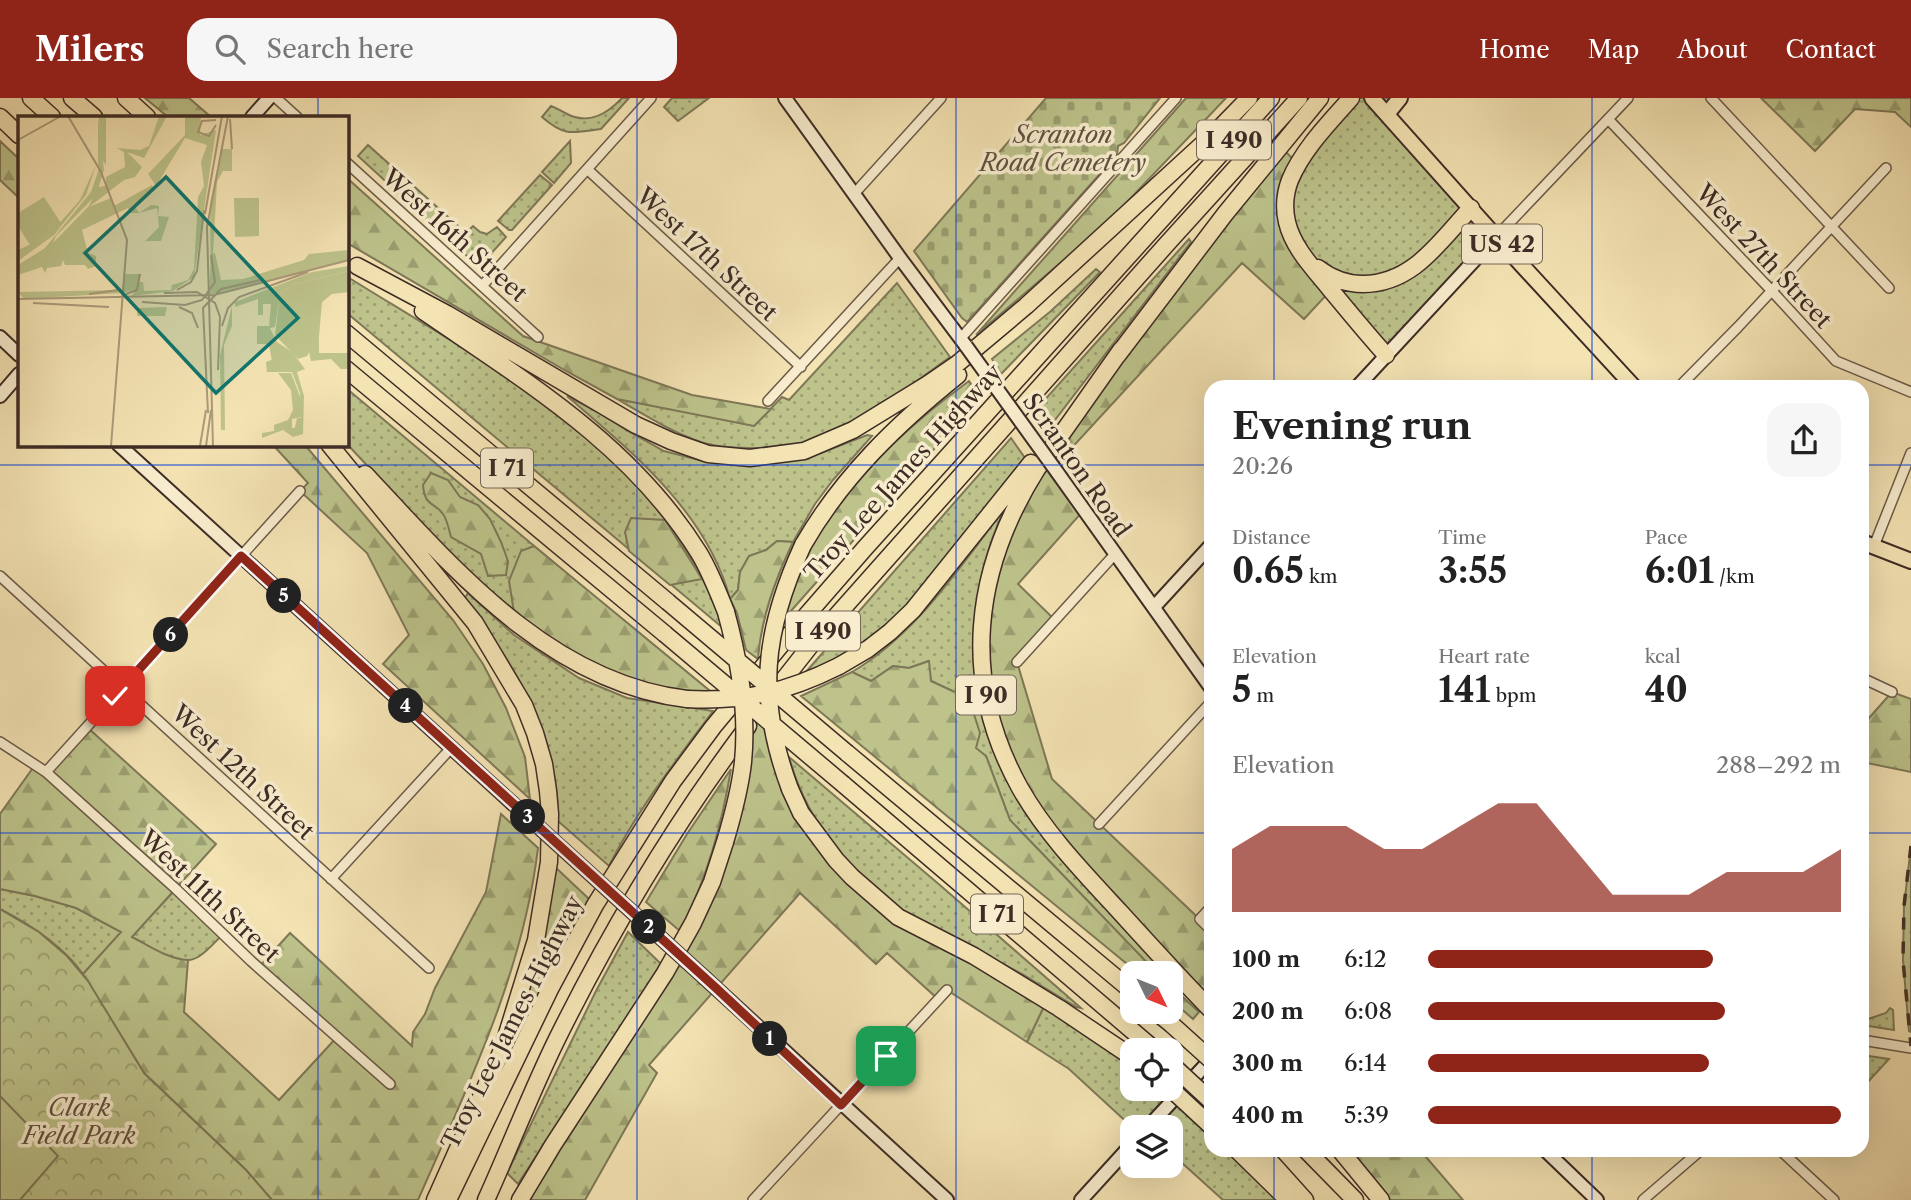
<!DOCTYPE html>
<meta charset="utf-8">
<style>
body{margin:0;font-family:"Libre Caslon Text",serif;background:#f6f6f6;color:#222;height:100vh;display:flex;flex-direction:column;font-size:26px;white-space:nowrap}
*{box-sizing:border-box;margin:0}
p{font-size:23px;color:#767676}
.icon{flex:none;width:38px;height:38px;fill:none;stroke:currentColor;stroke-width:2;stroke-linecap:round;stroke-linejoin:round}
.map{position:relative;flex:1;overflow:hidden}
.panel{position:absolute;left:1204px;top:282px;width:665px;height:777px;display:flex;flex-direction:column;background:#fff;border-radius:21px;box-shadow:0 7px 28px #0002}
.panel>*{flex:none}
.needle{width:46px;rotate:133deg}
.controls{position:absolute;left:1120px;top:863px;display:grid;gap:14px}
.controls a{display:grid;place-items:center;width:63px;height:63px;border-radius:14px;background:#fff;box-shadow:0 7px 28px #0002;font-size:35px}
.pin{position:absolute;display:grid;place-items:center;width:60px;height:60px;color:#fff;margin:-30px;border-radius:14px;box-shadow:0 4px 10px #0006}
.km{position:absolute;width:35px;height:35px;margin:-18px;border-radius:50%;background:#222;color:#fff;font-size:19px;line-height:35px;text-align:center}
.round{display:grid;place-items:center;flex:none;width:74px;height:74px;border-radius:21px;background:#f6f6f6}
.overview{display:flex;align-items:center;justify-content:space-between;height:119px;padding:0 28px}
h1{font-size:38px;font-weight:800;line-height:52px}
.figures{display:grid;grid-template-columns:repeat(3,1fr);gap:10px;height:119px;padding:7px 28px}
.figures div{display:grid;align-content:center}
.figures b{font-size:35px;font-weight:800}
.figures small{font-size:19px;font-weight:400}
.figures p{font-size:19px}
.chart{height:196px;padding:14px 28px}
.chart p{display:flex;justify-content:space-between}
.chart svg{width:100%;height:126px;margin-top:7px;fill:#8f2418;opacity:.7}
ul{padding:0 28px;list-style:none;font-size:23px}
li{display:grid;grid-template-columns:112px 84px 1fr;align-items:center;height:52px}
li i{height:18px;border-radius:9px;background:#8f2418}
header{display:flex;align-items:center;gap:42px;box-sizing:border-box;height:98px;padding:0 35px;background:#8f2418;color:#fff}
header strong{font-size:33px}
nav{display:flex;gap:38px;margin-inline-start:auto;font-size:24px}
.search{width:490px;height:63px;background:#f6f6f6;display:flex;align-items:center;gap:18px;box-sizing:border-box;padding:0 24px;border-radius:21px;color:#767676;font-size:26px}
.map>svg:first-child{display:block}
</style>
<header>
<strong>Milers</strong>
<div class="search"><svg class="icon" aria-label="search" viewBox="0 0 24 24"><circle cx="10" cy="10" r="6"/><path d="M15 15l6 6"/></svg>Search here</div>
<nav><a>Home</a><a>Map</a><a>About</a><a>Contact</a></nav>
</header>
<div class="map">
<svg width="1911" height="1102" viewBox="0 0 1911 1102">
<defs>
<pattern id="grass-dots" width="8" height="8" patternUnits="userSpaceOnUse" patternTransform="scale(1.75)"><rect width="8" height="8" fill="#bdc38b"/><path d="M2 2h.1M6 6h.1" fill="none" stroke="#9b9f71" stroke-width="1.8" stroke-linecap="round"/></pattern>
<pattern id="forest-firs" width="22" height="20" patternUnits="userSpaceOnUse" patternTransform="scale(1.75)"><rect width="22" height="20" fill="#bdc38b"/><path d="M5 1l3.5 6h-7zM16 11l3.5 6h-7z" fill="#9b9f71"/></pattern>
<pattern id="cemetery-stones" width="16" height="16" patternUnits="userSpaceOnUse" patternTransform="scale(1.75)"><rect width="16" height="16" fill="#bdc38b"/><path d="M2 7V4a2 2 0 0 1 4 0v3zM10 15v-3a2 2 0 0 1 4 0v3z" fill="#9b9f71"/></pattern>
<pattern id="park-crowns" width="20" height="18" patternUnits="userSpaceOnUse" patternTransform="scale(1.75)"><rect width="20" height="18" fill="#bdc38b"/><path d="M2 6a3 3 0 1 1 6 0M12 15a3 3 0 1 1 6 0" fill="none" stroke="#9b9f71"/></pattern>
</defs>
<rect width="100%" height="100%" fill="#f4e3b3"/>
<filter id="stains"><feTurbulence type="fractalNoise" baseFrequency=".00286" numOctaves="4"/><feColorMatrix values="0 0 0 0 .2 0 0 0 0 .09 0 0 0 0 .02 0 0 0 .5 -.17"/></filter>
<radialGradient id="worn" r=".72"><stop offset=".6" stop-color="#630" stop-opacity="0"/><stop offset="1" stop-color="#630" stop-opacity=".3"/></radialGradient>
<path fill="url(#grass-dots)" stroke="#7e7858" stroke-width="2" d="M622,0H629L601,31C572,35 565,39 542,19L551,8C557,10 561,13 567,16C589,27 607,16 622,0Z
M672,0H709L678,23L664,9Z
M1351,0H1400L1387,16L1496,139L1386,257L1303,158L1286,97Z
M570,43L571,65L554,85L542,74Z
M368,47L466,135L473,128L480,134L487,136L497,129L506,139L479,169L358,58Z
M540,77L552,87L512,132H509L498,123Z
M1189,141L1191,144L1045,335L1032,316Z
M1096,171L1100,174L1001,276L992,261L1051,213Z
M346,178C489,267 667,359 723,530L347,215Z
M897,185L950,259C905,291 858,329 803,345C786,349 768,350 750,350C733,350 714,349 698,343C670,333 643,316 617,301L663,309L754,328L782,299L789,302Z
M346,290L577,484L710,593L544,538L492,497L434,439L347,346Z
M567,298L598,314L628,333L664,353L703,363L794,362L821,355L867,337L872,338L833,382L815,406L793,444L777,443L766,452L749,458L740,474L738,492L730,501C707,414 632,354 567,298Z
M1011,340L1025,360L905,510L873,538L843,558L805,575Z
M1004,412C987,449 977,488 974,529C964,677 1074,775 1165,875H1157L1147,865L1010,722L986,658L975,650L959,596L931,583L928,563L909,570L893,568L871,583L852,574C917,536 959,469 1004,412Z
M468,495L514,537L579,580L627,600L713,613C676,663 637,712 609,768L558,723C558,712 558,701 556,690C548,620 506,555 464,501Z
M789,659L941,788L1081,910L1076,909L1024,877L908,816C852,778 807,725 789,659Z
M0,791L35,798L77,810L122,834L83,876C62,847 31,827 0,811Z
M176,791L223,836C215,844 208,853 198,859C177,871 150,849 131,839Z
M628,834L661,866L518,1086L507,1075L596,893Z
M1047,902L1132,959V990L1170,991L1211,1028V1052H1237L1288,1102H1223L1171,1055V1029H1132L1069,971L1027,944Z
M1890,910L1893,912L1894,932L1862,927V923L1886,915Z
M1862,957L1889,961L1867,985L1862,981Z"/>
<path fill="url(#forest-firs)" stroke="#7e7858" stroke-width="2" d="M145,0H189L211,19H168Z
M1186,0H1226L1107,125L976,237Z
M1761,0H1911V29L1895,14L1855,11L1815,53Z
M0,43L19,61V100L0,82Z
M1280,48L1298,66L1287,124L1331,192L1304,221L1242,165L1054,369L1084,412L1018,486L1055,522L1017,564L1052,681L1211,832V912L1080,771L999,645L983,518L1024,392Z
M347,80L523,238L692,297L771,311L754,328L617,301L566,273L347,145Z
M969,283L980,299L783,522C792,489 804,455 823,427C862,371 914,323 969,283Z
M273,347H305L453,522L483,566L506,610L525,659L530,701L383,566L409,537L367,455L300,393L308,385Z
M431,375L448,382L460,399L478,407L490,421L501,444L508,463L506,477L488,478L481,456L451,439C449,432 447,421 443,416C434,403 425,410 423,387Z
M631,420L665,422L702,481L670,487L629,453L625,434Z
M777,443L793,444C775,482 761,520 758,561L746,552L737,515L730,501L738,492L740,474L749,458L766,452Z
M534,448L710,593C701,593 692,595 683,595C623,591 559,550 514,514L509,483L521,453Z
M929,563L931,583L959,596L970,604L980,635L976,650L986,658L1010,722L1157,875H1138L801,598L852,574L871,583L893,568L909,570Z
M1892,594L1911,601V674L1862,664V628Z
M760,613L801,715L898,819L1047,902L1027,944L947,892L938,901L887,855L876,866L800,795L649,967L657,975L585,1102H520L712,784L744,634Z
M87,629L216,746L132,839C150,848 168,861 188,862L184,914L279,1002L337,939L258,870L290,835L412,948L413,934L425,916L435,890L486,794L501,716L538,750C523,875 468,988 418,1102H272L246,1072L144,975L83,876L121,834L76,810L35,798L0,791V716L35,667L46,673Z
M731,671C721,732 707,777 681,834L646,804L687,736Z
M1911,748V934L1909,933L1903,862L1904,808Z
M554,768L589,801L523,930L519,926L541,854L548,817Z
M1171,888L1199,914L1193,921L1171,902Z
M1340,1052H1420L1463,1102H1381Z"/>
<path fill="url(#cemetery-stones)" stroke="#7e7858" stroke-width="2" d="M1046,0H1160L1124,45L1118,48L1117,57L967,224L962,220L914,153Z"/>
<path fill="url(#park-crowns)" stroke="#7e7858" stroke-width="2" d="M0,811L39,834L67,858L88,883L144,975L246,1072L272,1102H0Z"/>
<path fill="#bdc38b" stroke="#7e7858" stroke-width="2" d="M0,998L58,1058L20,1102H0Z"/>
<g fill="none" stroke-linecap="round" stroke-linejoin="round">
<defs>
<path id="street" d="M276,0L297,19
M1711,0L1889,190
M1608,21L1771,192L1836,263L1911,294
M346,64L538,239
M587,71L801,269
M854,96L941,0
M1496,139L1628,0
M482,188L651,0
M961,240L1176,0
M1679,289L1738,229L1886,70
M768,303L900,160
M1874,448L1911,355
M0,478L429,870
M1017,564L1115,456
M1862,580L1892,594
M0,644L46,674L176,791L251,863L390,986
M46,674L300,393
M1099,726L1211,604
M331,781L452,649
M1211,809L1200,821L1211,832
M1862,942L1911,950
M1780,1052L1834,1102
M753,1102L947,892
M1643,1102L1701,1052"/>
<path id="secondary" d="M785,0L900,160L966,248
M252,19L269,0
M0,239L19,257
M1357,289L1496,139
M0,298L19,276
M118,346L511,704
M1057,374L1211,590
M1154,509L1211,447
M706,881L947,1102
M1148,1029L1211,961
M1545,1052L1597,1102
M1081,1102L1132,1046"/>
<path id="primary" d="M1372,0L1496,139L1634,289
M1387,16L1400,0
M1862,444L1911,463"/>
<path id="highway" d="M31,0L52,19
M72,0L94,19
M126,0L147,19
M1351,0C1329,25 1303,51 1290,82C1285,95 1284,111 1287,124C1293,150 1314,171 1330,191C1349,214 1367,236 1386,257
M0,19L19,37
M1211,39L1249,0
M357,168L447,216L636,327L671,343L708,356L750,360L804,353L853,332L928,286L957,266L1026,208L1218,32
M1318,170C1331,180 1347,186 1363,186C1413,186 1440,143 1471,110
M423,213C525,283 632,347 699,455C710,473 718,494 726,514
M346,235L668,504
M1121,252L1037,371C973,473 960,582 1020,690C1046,736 1084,775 1120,814C1150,847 1180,880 1211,912
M1117,258L1225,116L1320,0
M346,271L665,536
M329,346L475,525L524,607L535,635L544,666L548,693L550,716L549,764L536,842L502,952L435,1102
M365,376C454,471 550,585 687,601
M803,447C842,379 897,326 958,277
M839,568L868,551L890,534L913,512L1031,365
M770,599L814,543L1165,148L1299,0
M847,655L1132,893
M843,686L1155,952
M790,691L801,715L836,762L852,779L898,819L974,858L1059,910L1132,959
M1156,914L1170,925
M1237,1052L1288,1102
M1260,1052L1305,1102
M1306,1052L1355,1102
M1340,1052L1381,1102
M448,1102L550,891L595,807L673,683L713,629L791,535L865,450L1271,0
M486,1102C510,1049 531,994 557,941C611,832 675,725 748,628
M520,1102L553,1047L665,875L693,825L712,784L725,744"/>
</defs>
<use href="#street" stroke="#6c5a49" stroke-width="12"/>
<use href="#secondary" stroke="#3e2c26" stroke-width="16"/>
<use href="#primary" stroke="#3e2c26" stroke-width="18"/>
<use href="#highway" stroke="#3e2c26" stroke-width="19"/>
<use href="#street" stroke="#f8edce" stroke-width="9"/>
<use href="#secondary" stroke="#f8edce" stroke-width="12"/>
<use href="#primary" stroke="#f4e3b3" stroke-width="14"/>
<use href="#highway" stroke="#f4e3b3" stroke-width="16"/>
<path stroke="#3e2c26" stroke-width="3.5" stroke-dasharray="12 12" stroke-linecap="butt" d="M1911,748L1904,808L1903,862L1911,948"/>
<defs>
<path id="secondary-bridge" d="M966,248L1057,374
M511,704L706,881"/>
<path id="highway-bridge" d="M668,504L847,655
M665,536L843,686
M687,601C745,604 787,594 839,568
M790,691C756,600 763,534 803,447
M725,744C733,717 740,691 743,664C748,614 739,561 726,514
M1170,925L1211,962
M1171,966L1211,1003
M1170,990L1211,1028"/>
</defs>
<use href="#secondary-bridge" stroke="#3e2c26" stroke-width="16" stroke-linecap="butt"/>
<use href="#highway-bridge" stroke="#3e2c26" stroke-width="19" stroke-linecap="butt"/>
<use href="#secondary-bridge" stroke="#f8edce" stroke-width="12"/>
<use href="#highway-bridge" stroke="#f4e3b3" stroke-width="16"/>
</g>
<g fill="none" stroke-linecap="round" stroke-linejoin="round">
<defs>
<path id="route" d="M115,598L241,458L716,890L841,1007L886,958"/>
</defs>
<use href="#route" stroke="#fff" stroke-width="14"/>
<use href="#route" stroke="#8f2418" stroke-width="9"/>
</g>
<path fill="none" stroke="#1d4ed8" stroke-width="2" stroke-opacity="0.55" d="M318,0V19M637,0V1102M956,0V1102M1274,0V289M1592,0V289M318,346V1102M0,367H1211M1862,367H1911M0,735H1211M1862,735H1911M1274,1052V1102M1592,1052V1102"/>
<g text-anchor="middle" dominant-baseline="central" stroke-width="7" stroke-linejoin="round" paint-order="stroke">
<g fill="#f8edce" stroke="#766658" stroke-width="2">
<rect x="1197" y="22.5" width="74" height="39" rx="5"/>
<rect x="1462" y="126.5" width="80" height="39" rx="5"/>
<rect x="481" y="350.5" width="52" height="39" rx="5"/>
<rect x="786" y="513.5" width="74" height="39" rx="5"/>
<rect x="956" y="577.5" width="60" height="39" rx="5"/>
<rect x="971" y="796.5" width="52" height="39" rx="5"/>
</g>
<g font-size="23" font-weight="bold" fill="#3e2c26">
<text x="1234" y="42">I 490</text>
<text x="1502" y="146">US 42</text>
<text x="507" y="370">I 71</text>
<text x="823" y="533">I 490</text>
<text x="986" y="597">I 90</text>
<text x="997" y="816">I 71</text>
</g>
<g font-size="24" font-style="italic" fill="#5e523f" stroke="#f8edce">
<text x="1063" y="36">Scranton<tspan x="1063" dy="28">Road Cemetery</tspan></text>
<text x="79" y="1009">Clark<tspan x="79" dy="28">Field Park</tspan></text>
</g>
<g font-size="24" fill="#3e2c26" stroke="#f8edce">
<text transform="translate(455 137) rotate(42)">West 16th Street</text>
<text transform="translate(707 156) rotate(43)">West 17th Street</text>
<text transform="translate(1764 158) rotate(47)">West 27th Street</text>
<text transform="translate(1077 367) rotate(55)">Scranton Road</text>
<text transform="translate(903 374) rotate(-48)">Troy Lee James Highway</text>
<text transform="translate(243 674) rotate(43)">West 12th Street</text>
<text transform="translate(210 798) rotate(43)">West 11th Street</text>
<text transform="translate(512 924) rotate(-63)">Troy Lee James Highway</text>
</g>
</g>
<g transform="translate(18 18)">
<rect width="331" height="331" fill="#f4e3b3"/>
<path d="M203,33H214V55H205L199,66L193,174L192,88ZM133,89L141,90L140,100L151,101L143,125H127L141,111L139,92L121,97ZM106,158H122L120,173L104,177L6,183L0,176L104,174ZM301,220V237H331V253H323L313,243L293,245L291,235ZM274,236L287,253L279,256L286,280L285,318L275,321L279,302H283L282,277L274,256H249L248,246Z" fill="#bdc38b"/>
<path d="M81,0H88V49L82,40ZM141,0H149L126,42L109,36L124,51L117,61L106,64L71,91L93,82L96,90L134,69L136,73L116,89L121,97H112L110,92L64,114L70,137L78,140V150L70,153L67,149H47L45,144L43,150L29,152L27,157L24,151L0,159V149L29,133L71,90L80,71L88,70V61L107,51L106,36L99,32L122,34L131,30ZM167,0H183L182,19L198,14L176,161L155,175L114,180L121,166H125L126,175L153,174L154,169L170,164L176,153L180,81L186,70L183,46L189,29L167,22L138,70L130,58L167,19ZM78,49L68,79L36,119L0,145V134L30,120L62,84ZM331,134V145L191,179L193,138L197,137L203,164L225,163L286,144L291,138ZM331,150V155L277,168L262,178L257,211L252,212L259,226L274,236L254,246L251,228H239V210H251L253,188H245V199H240V183L217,191V186L294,156ZM214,190V210L206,229L207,314H203L202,239ZM260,257H273L283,283V301L274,303V312H279L275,321L265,314L244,322V317L256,315V309L270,304L275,294L273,274Z" fill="#bdc38b"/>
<path d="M26,81L43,107L30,120L12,129L0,110V97ZM149,191L147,200H119V192Z" fill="#bdc38b"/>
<path d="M80,0L86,54L78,79L38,120L32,134L0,149L27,132L73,76L80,56ZM216,82H241V120L217,121ZM331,155V176L314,178L304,186L301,220L289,240L280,243L257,219L262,178L277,168Z" fill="#bdc38b"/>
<path fill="none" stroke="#ab9a7b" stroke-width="2" d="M50,0L83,56L109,124L93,330M212,3L214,33M198,4L184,5L180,16L191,20L198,9M0,24L43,0M187,98L204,0M159,174L173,166L179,155L186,94M146,177L179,176L197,187L202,201L200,254M71,178L100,174M108,178L119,174L122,158M0,183L196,179L331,144M124,186L167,189L184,184L197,166L193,139M15,187L91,191M161,191L174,197L180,212M204,210L210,192L221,181L290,156M190,297L185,192L203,173L243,164M182,330L188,294M188,330L193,294M195,330L189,111L210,0"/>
<path fill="#0f766e" fill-opacity="0.15" stroke="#0f766e" stroke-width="3.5" d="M148,61L280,202L198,277L67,137Z"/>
<rect width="331" height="331" fill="none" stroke="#3e2c26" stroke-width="3.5"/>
</g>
<rect width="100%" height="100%" filter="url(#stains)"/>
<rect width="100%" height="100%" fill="url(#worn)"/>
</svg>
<div class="controls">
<a><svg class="needle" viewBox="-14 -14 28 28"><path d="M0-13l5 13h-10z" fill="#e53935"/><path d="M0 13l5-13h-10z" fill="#767676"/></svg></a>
<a><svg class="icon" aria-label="locate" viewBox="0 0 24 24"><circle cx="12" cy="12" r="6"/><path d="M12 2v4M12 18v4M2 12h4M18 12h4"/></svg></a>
<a><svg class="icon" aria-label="layers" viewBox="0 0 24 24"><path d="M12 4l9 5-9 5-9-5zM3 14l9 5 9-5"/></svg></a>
</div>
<div class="pin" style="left:886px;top:958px;background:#1e9e55"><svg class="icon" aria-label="arrive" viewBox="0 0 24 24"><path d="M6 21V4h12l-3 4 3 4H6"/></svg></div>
<div class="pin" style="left:115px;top:598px;background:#d93025"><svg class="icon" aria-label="check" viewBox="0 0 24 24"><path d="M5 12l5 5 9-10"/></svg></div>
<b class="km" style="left:770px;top:941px">1</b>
<b class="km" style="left:649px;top:829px">2</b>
<b class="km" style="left:528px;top:719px">3</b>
<b class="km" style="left:406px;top:608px">4</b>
<b class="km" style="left:284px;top:498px">5</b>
<b class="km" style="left:171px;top:537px">6</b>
<section class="panel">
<div class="overview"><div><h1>Evening run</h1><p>20:26</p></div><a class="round"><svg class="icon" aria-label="share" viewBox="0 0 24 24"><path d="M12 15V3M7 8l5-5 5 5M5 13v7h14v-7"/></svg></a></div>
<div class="figures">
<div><p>Distance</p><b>0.65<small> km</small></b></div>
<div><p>Time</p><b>3:55</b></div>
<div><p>Pace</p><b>6:01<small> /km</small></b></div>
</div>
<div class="figures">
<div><p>Elevation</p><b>5<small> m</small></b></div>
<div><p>Heart rate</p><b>141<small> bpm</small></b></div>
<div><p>kcal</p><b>40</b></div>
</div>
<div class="chart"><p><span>Elevation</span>288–292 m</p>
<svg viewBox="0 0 160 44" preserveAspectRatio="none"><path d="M0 44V22L10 14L20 14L30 14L40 22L50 22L60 14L70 6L80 6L90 22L100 38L110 38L120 38L130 30L140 30L150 30L160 22V44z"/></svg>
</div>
<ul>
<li><b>100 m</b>6:12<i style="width:69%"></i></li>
<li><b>200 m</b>6:08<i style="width:72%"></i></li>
<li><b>300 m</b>6:14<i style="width:68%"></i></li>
<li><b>400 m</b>5:39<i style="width:100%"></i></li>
</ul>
</section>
</div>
